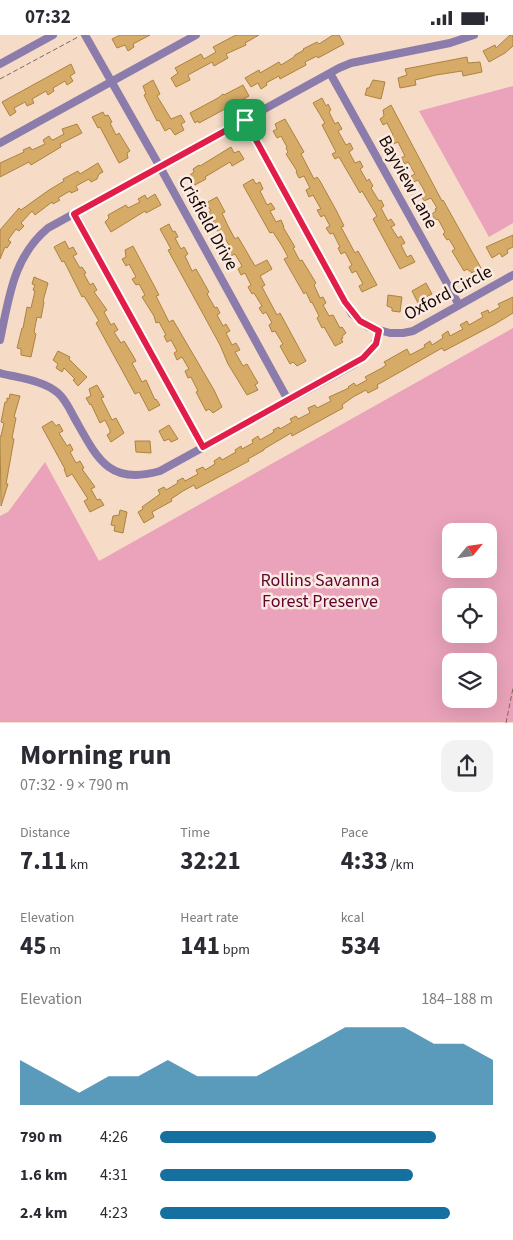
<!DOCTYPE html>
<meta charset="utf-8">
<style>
body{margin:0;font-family:"Source Sans 3",sans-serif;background:#f2f2f3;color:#2b2b33;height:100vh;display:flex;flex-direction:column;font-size:19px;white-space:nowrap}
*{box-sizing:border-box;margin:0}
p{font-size:16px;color:#7c7c81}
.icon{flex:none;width:28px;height:28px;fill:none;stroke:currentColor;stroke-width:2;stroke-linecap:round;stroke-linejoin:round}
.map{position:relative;height:688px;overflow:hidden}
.panel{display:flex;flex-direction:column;background:#fff;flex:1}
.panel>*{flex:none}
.needle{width:32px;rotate:61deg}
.tools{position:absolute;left:442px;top:488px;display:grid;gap:10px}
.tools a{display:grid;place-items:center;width:55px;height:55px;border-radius:10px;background:#fff;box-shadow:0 5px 20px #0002;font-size:25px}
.pin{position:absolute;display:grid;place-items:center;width:42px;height:42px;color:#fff;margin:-21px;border-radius:10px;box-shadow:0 2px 8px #0006}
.round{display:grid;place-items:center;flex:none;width:52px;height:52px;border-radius:15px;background:#f2f2f3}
.summary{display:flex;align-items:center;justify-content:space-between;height:85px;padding:0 20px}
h1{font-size:28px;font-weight:700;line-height:38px}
.stats{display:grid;grid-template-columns:repeat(3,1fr);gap:8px;height:85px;padding:5px 20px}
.stats div{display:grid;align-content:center}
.stats b{font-size:25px;font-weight:700}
.stats small{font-size:14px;font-weight:400}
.stats p{font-size:14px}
.chart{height:140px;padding:10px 20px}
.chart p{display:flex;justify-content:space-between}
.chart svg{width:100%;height:90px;margin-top:5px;fill:#15709f;opacity:.7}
ul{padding:0 20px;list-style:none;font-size:16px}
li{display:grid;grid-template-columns:80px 60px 1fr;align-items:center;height:38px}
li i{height:12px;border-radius:6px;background:#15709f}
.status{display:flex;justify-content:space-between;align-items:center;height:35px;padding:0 25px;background:#fff;direction:ltr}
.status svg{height:14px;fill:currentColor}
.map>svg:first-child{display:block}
</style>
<div class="status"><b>07:32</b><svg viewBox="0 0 49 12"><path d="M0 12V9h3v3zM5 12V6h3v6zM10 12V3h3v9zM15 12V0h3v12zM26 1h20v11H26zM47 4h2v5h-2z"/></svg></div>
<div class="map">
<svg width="513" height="688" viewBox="0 0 513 688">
<rect width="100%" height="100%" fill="#f6dbc7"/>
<path fill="#eaa3ba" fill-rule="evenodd" d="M513,51V188L489,202L419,76Z
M513,293V687H0V481L8,477L45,427L99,526ZM489,496V534H451V496ZM489,561V599H451V561ZM489,626V664H451V626Z"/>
<path fill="#d6ab68" stroke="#ac833e" d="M120,0H150L133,9L134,12L128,16L125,10L117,13L112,4Z
M236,0H259L245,8L246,10L226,19L228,23L214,31L212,27L188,40L190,45L176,52L171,43L178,38L175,33L201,19L204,24L216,17L213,12Z
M333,0H339L344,9L318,23L317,21L305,27L306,30L280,44L279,41L266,48L267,50L261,54L258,48L251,52L245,43L259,35L260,38L279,27L281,30L294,22L295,20L304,15L303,14L317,7L319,9Z
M510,0H513V11L505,18L489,27L483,16L495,10L496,13Z
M467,22L468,28L480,27L482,37L463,41L462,36L436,40L415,45L416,50L400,53L398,43L407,40L405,34Z
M71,29L75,38L70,41L73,46L67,50L65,46L53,53L54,56L48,60L46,56L32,64L34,68L27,71L25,67L14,73L16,77L10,81L2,67Z
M153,45L160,59L157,61L171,84L181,80L185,87L181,89L184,95L175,100L170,93L165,96L159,85L157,86L144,60L146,59L143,51Z
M373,45L385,47L381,64L365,60L367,53H369Z
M243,50L249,61L199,88L198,86L195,88L190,78L218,63L223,59L224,60Z
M322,63L326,71L328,69L331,75L329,77L335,89L338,87L342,94L338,96L346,110L350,108L353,114L349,117L355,128L360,126L363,132L360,134L367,146L369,144L373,151L371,153L379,166L381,165L384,171L381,173L388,186L391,184L395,190L391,192L398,203L401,201L405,208L401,210L407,222L411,220L415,227L400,234L373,184L377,181L362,156L360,158L339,122L335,124L332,119L336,117L322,90L325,88L313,68Z
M391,70L442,166L443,165L481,233L472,238L467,234L464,236L452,216L455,214L449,204L447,205L443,199L445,197L438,184L435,185L432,179L436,176L435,174L437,173L431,163L424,166L421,160L424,158V155L418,145L414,147L411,141L415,139L408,127L405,129L401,123L405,121L398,107L393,109L390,102L393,100L387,88L383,90L380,84L384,81L383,75Z
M103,77L105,81L108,80L112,87L110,88L116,100L119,98L130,116L127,118L128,123L119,128L100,92L98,93L92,82Z
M285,84L304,117L301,119L314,144L317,142L320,146L336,175L344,191L341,192L355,218L358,216L377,250L362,257L359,251L363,249L356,236L352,238L349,232L352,230L345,217L341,219L338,213L340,212L333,198L330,199L326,193L330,191L324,180L321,182L317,175L321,174L313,160L309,162L306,155L310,153L304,141L299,143L296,137L297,136L286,119L288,117L286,113L287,112L281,101L277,103L273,96L277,94L275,89Z
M77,89L82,98L60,109L61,112L31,130L29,127L0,142V128L24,117L23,115L30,112L32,115L45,109L43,105L49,101L51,104L53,105L64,99L62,94Z
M231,112L234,118L239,116L244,124L232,131L230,127L205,142L206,144L195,150L190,140L194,137L193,134L199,130L200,131Z
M98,128L103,137L99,139L97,144L91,147L89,144L76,151L78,155L71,158L70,156L58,163L60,165L53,169L52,167L35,180L32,176L21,188L24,191L19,196L16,194L8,205L11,207L7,213L5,212L0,224V195L19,173L21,175L49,155L64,146L63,144L78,136L80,139Z
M253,144L256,149L260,147L263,154L260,156L267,170L271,168L275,174L270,176L276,187L281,185L284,192H283L295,212L293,213L300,226L302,225L316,248L314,250L320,263L323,262L326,268L323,270L329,281L333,280L340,293L342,292L346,298L342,301L343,303L341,304L343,307L335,311L324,292L322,293L317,283L319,281L312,267L311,268L306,257L304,259L284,224L288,222L282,211L273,197L270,198L243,150Z
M155,159L161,170L146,178L145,176L111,197L105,187L109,183L108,180L126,170L128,173L140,167L138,164L145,160L147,164Z
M217,162L225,177L222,178L228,191L235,204L238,202L255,231L267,225L272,234L260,241L265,250L262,252L277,280L280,278L306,326L297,331L293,327L290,329L280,311L283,309L275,296L272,297L269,290L272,288L266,277L263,279L259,273L262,271L254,258L252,259L248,252L251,250L245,238L241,240L238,234L242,231L235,219L231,221L227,214L230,212L224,201L221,203L212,183L211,184L207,178L211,176L206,168Z
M169,189L173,197L175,196L178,202L175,203L181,214L184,212L188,219L185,221L192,236L196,234L209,257L207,259L215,273L217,272L220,278L217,280L223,291L226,289L230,296L226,298L232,310L236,308L240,315L235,317L243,331L247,329L258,348L255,350L258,355L247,360L228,329L220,310L168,215L171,214L160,194Z
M513,200V212L507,215L508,218L502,222L500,218L492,223L486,212Z
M65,206L69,214L73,212L77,219L73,221L80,233L82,232L86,238L84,239L90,250L93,248L97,255L94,257L107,275L104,277L111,290L114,288L118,295L114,297L121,308L124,306L132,319L136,326L132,328L142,347L146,345L155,365L156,364L160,370L149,376L139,357L135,359L96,288L99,286L84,261L82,262L64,226L62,227L54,212Z
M133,211L159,260L156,261L169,287L173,285L214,355L222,372L213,378L209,374L206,376L196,357L198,356L191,342L188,343L185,336L189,334L182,322L177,325L174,318L177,316L171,305L167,307L164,301L166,300L159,287L156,288L154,281L142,262L145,260L139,249L136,250L132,244L136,242L129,229L126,231L122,224L126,222L125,215Z
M34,242L48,248L43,266L44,267L41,283L37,282L34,297L36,299L31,322L21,320V314L17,313L22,293H23L27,272L31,273L35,256L33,255L35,250L32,249Z
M426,248L432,259L424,263L426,267L419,270L412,256Z
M388,260L402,262L400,277L392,276V273L387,271Z
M513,262V278L495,289L444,316L442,313L377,350L378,353L368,358L366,355L353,362L342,370L343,373L292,401L291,398L264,414V415L248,424L249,426L196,454L194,450L183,456L171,464L172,466L152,477L154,482L144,488L138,477L143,474L142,472L160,459L158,455L164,452L166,455L178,448L177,446L183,443L185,446L198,439L196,435L203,432L205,435L215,429L214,426L220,422L222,425L236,417L235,415L241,411L242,414L253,408L252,405L258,401L260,405L274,397L273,395L279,392L280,394L292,387L290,384L296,381L298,384L310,378L308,373L315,370L317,373L331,366L329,362L349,353L348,352L354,348L356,351L367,345L365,342L382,333L386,330L384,327L407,314L410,320L425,312L424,310L430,306L432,310L443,303L442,300L448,296L450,301L463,294L460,290L467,286L469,290L483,282L481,278L488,275L489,278L500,272L498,269Z
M58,316L70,322L69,324L87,342L78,351L73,345L75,344L64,333L62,337L56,333L58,329L53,325Z
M97,350L104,362L101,363L112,385L116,383L124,398L111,407L107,400L110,398V395L105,385L100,388L91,369L90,370L86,363L91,361L89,354Z
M10,359L20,361L14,382L16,383L12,403L14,404L6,449H8L1,471L0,401H1L4,388L1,387L5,367H7V363L9,364Z
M52,386L56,391L59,389L63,396L59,398L67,411L70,409L73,415L70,417L76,428L80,426L84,433L82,434L95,452L91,454L97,465L100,464L104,470L90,477L84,466L88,464L72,439L67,442L64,434H65L42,392Z
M169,390L178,404L171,407L169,404L164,406L159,396Z
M135,406H150L151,418L136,417Z
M120,475L127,477L123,498L114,496L115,491L111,490L113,481L119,480Z"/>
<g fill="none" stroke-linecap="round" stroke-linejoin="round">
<path stroke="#81695d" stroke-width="1" stroke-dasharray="5 2.5" stroke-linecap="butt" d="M0,44L78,2
M506,688L513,653"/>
<path stroke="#8b7cac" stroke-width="8" d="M85,0L160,132L288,365
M0,29L53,0
M330,38L459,270
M245,85L345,267L352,279L368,292L390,298H403L413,296L513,240
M0,108L196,0
M75,179L203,412
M0,305C9,263 13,222 48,193L339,33L351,28L450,8L474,0
M0,338C19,343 43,345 58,358C66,365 70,375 75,384C97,423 109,451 160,436L353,330C368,320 374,314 379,296"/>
</g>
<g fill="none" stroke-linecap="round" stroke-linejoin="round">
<defs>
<path id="route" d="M245,85L345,267L360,286L379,296L376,309L363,323L203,412L74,179Z"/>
</defs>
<use href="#route" stroke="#fff" stroke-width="10"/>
<use href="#route" stroke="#e11d48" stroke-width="6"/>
</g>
<g text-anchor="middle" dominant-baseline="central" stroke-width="5" stroke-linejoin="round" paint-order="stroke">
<g font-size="18" fill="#1a0500" stroke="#f9ebe1">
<text transform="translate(408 147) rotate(61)">Bayview Lane</text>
<text transform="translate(208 188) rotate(61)">Crisfield Drive</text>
<text transform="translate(448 258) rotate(-28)">Oxford Circle</text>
</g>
<g font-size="18" fill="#620233" stroke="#f9ebe1">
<text x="320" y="545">Rollins Savanna<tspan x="320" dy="21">Forest Preserve</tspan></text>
</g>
</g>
</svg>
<div class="tools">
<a><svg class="needle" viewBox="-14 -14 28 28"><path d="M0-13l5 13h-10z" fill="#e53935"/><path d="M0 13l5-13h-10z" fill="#7c7c81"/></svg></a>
<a><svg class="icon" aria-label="locate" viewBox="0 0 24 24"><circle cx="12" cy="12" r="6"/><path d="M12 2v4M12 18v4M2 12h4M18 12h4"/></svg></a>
<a><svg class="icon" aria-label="layers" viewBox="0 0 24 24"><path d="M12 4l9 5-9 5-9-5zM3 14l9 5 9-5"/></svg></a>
</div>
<div class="pin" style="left:245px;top:85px;background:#1e9e55"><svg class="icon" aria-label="arrive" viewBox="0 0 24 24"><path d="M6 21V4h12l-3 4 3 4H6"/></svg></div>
</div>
<section class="panel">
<div class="summary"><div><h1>Morning run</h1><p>07:32 · 9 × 790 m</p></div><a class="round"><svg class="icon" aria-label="share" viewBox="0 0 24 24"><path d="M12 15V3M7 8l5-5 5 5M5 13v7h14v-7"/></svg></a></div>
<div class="stats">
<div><p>Distance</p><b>7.11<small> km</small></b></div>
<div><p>Time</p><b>32:21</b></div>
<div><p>Pace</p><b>4:33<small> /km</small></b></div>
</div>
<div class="stats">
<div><p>Elevation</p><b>45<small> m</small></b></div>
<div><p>Heart rate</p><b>141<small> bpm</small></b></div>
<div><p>kcal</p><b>534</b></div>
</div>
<div class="chart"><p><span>Elevation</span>184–188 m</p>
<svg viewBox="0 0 160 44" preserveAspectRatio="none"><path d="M0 44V22L10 30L20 38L30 30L40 30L50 22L60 30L70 30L80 30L90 22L100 14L110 6L120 6L130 6L140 14L150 14L160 22V44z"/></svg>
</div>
<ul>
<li><b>790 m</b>4:26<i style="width:83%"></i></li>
<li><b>1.6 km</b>4:31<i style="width:76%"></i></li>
<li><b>2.4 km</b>4:23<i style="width:87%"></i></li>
</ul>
</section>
